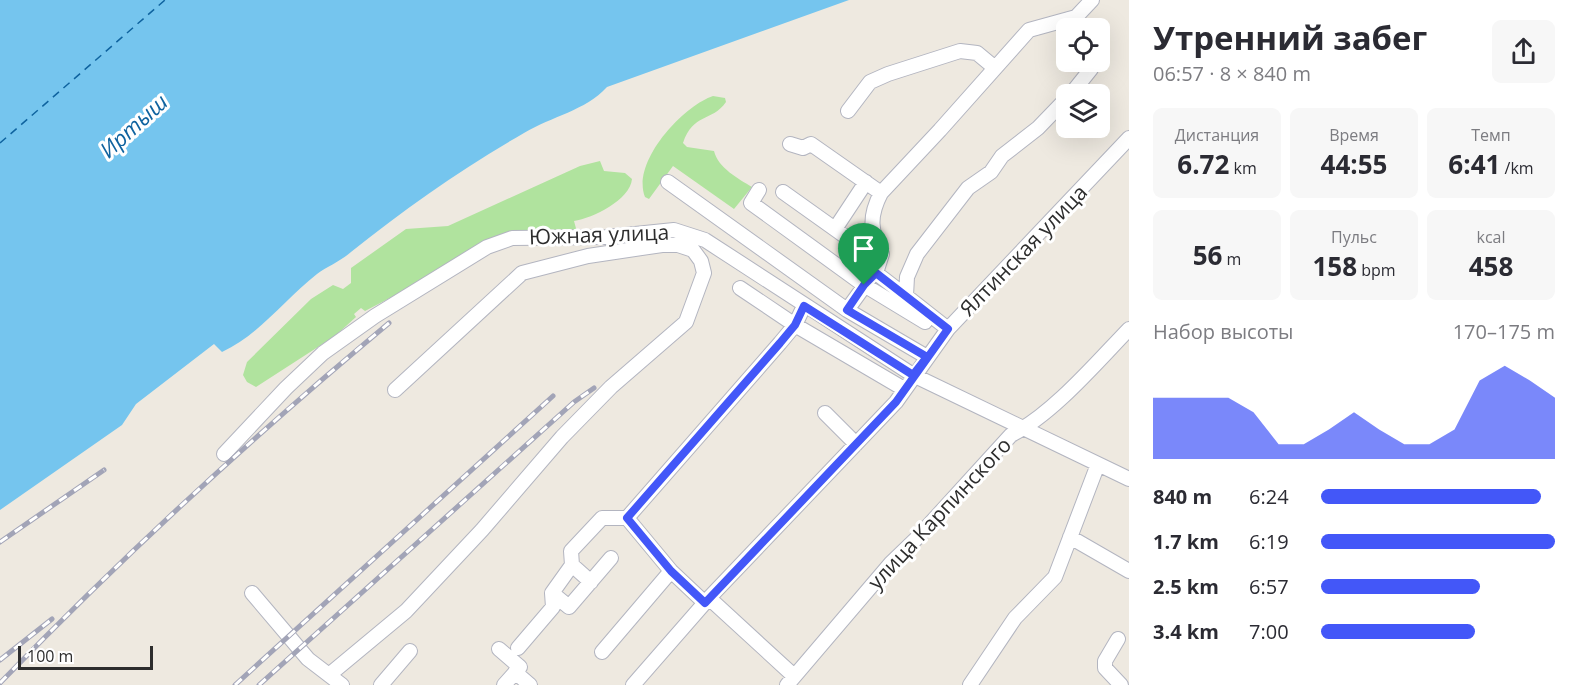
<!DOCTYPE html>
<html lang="ru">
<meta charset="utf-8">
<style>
body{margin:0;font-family:"Open Sans",sans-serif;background:#f7f7f7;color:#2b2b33;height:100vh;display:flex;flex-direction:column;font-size:22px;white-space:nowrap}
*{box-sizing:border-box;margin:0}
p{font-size:20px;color:#7c7c81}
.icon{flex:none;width:33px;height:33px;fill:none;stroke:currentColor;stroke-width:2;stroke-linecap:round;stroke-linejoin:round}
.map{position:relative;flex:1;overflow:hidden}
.side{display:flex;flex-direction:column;background:#fff;width:450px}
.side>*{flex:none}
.tools{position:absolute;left:1056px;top:18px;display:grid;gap:12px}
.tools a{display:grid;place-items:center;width:54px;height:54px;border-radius:9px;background:#fff;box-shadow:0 6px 24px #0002;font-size:30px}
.scale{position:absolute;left:18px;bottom:15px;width:135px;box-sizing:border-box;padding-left:6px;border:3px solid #2d2d2d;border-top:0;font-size:16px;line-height:21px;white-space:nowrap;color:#2d2d2d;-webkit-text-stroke:4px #fff;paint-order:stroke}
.pin{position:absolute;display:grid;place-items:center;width:51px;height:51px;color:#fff;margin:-62px -26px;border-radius:50% 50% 50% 0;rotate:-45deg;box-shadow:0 0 6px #0007}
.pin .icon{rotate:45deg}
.round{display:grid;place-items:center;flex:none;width:63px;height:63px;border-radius:9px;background:#f7f7f7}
.summary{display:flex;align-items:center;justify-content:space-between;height:102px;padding:0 24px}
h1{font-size:33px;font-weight:700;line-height:45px}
.metrics{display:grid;grid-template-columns:repeat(3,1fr);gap:9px;height:102px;padding:6px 24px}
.metrics div{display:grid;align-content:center;border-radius:9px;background:#f7f7f7;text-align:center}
.metrics b{font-size:26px;font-weight:700}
.metrics small{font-size:16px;font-weight:400}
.metrics p{font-size:16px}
.chart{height:168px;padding:12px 24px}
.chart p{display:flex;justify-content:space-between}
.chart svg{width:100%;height:108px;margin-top:6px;fill:#4357f8;opacity:.7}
ul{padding:0 24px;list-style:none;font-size:20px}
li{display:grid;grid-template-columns:96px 72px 1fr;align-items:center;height:45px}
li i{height:15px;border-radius:8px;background:#4357f8}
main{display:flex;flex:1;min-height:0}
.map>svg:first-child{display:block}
</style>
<main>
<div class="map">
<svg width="1129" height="685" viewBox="0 0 1129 685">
<rect width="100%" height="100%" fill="#eee9e0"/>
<path fill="#b0e39e" d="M713,96L725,98L726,102C712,122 693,113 683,143L687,147L714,151C718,168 739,179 752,187L734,209L673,166L649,199L645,197C631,162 683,106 713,96Z
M600,161L604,171L625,173L632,179C630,200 593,218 574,221L577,232L507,237L365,311L361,308L354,314L356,317L335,336L256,387L247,382L243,375L247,362L311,299L333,285L343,289L351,283V268L406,229L448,226L580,166Z"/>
<path fill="#75c5ee" d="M0,0H849L607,87C585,111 552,116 524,133C463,168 406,208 351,252C341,261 328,266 317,274C285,299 259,335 222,352L214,344L136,404L122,425L0,510Z"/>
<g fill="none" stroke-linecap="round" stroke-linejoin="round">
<path stroke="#0f639f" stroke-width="1.5" stroke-dasharray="8 6" stroke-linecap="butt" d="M0,143L165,0"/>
<defs>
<path id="minor" d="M1082,28L1076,17L1092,0
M1071,94L1091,69L1090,62
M848,111L870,82L888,74L960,51L977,53L995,68
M790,144L803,148L811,144L881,193
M668,182L847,310L927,357
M759,190L751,203L864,285L925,322
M783,192L870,254H882
M835,229L866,182
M740,288L795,325L904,389
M906,296L876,273L882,254C870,231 869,216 881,193L940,130L1029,30L1076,17
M847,310L868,281
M948,329L906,296L907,277L917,254L968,188L991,172L1002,156L1038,128L1066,99
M825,413L856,444
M224,454L286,388L323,353L375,316L487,247L512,238L606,237L674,230L705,240L913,375L1129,479
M627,518L780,343L795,325L804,306
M627,518L671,571L705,603
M1070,537L1129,571
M591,582L572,565L571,551L602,518H627
M252,593L308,659L342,685
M552,593L569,607L611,558
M709,598L794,676
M1118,639L1105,661V668L1121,685
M518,648L553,607L552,593L572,565
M499,649L520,667L504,685
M602,652L671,571
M515,672L530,685
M329,675L406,611L482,530L562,437L611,387L686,322L704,273L701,261L693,250L678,245H662L588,256L522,273L395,390
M381,685L410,651
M633,685L709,598L896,402L948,329L1129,138
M787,685L891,563L918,537L1011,435C1052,415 1097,362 1129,329
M970,685L1015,618L1055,577L1098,464"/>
</defs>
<use href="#minor" stroke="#b3b5c0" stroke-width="16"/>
<use href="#minor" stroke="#fff" stroke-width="14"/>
<defs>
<path id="rail" d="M0,542L104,470
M0,660L52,619
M0,683C123,556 252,437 389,323
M235,685L553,396
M259,685L574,402L594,388"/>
</defs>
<use href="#rail" stroke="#a2a4b7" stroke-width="5"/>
<use href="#rail" stroke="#fff" stroke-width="3" stroke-dasharray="9" stroke-linecap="butt"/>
</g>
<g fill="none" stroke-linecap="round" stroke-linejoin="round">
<defs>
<path id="route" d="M864,285L847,310L927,357L913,375L804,306L795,325L780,343L627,518L671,571L705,603L896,402L948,329L876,273L864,285"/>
</defs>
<use href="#route" stroke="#fff" stroke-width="12"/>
<use href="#route" stroke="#4357f8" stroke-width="8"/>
</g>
<g text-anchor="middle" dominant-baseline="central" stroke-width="6" stroke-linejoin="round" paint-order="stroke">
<g font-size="21" fill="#2d2d2d" stroke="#fff">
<text transform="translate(599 234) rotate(-2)">Южная улица</text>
<text transform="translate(1023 250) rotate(-46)">Ялтинская улица</text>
<text transform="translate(939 513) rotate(-47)">улица Карпинского</text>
</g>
<g font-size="22" font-style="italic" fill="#0f639f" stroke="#fff">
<text transform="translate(133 125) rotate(-42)">Иртыш</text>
</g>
</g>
</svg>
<div class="tools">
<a><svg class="icon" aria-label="locate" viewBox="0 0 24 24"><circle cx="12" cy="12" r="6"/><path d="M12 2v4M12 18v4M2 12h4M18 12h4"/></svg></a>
<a><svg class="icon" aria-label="layers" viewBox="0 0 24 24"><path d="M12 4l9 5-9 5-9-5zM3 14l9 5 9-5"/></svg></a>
</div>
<div class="scale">100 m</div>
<div class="pin" style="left:864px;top:285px;background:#1e9e55"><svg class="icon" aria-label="arrive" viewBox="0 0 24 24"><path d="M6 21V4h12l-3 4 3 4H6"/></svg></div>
</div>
<section class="side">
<div class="summary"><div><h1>Утренний забег</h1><p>06:57 · 8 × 840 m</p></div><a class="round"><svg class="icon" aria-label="share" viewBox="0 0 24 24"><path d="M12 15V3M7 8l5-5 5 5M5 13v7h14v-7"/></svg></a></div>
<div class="metrics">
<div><p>Дистанция</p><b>6.72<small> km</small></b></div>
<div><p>Время</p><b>44:55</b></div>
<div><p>Темп</p><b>6:41<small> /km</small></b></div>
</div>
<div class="metrics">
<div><b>56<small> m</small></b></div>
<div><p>Пульс</p><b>158<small> bpm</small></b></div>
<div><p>kcal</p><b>458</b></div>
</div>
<div class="chart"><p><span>Набор высоты</span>170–175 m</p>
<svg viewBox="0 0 160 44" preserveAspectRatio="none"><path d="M0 44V19L10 19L20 19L30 19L40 25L50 38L60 38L70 32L80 25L90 32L100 38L110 38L120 32L130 12L140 6L150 12L160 19V44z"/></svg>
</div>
<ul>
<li><b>840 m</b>6:24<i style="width:94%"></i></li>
<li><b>1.7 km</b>6:19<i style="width:100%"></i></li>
<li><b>2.5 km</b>6:57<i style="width:68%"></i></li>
<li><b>3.4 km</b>7:00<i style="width:66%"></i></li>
</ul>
</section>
</main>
